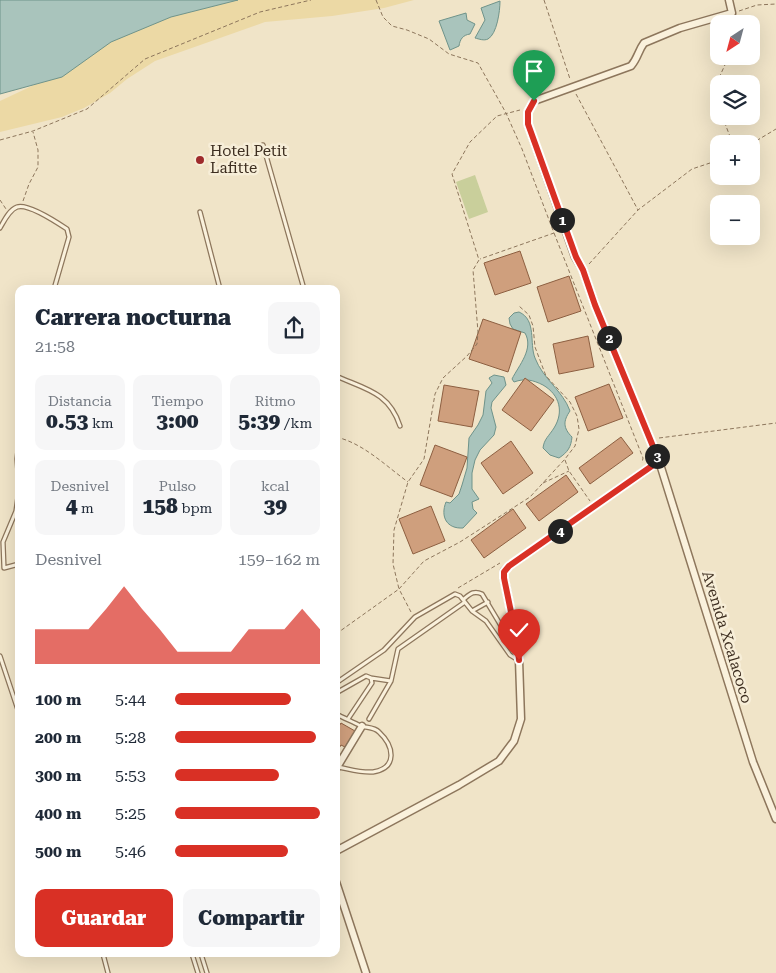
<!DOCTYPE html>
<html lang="es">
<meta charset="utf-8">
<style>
body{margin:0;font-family:"Roboto Serif",serif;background:#f6f6f7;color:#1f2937;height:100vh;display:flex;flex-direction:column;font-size:19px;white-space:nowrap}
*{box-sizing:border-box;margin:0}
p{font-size:16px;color:#747a83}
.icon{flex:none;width:28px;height:28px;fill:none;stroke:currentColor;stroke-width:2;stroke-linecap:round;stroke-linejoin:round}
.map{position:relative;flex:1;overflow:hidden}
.drawer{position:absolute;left:15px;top:285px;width:325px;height:672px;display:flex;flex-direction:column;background:#fff;border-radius:10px;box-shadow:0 5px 20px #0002}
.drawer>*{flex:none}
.needle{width:32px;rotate:216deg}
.buttons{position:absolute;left:710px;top:15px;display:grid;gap:10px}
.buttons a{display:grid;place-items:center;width:50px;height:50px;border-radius:10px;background:#fff;box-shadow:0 5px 20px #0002;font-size:25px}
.pin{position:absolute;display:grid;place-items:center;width:42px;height:42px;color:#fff;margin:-51px -21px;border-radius:50% 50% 50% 0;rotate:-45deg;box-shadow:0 0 5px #0007}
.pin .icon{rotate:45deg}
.km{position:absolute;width:25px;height:25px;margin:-12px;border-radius:50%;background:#222;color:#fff;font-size:14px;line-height:25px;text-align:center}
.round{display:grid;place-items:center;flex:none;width:52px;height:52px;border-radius:10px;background:#f6f6f7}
.summary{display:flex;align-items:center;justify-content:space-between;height:85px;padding:0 20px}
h1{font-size:22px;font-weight:800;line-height:38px}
.metrics{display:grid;grid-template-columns:repeat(3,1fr);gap:8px;height:85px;padding:5px 20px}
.metrics div{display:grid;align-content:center;border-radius:10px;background:#f6f6f7;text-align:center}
.metrics b{font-size:21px;font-weight:800}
.metrics small{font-size:14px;font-weight:400}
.metrics p{font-size:14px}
.chart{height:140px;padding:10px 20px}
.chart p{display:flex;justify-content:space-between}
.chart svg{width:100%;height:90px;margin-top:5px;fill:#d93025;opacity:.7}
.cta{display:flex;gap:10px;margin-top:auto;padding:10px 20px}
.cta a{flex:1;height:58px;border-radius:10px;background:#d93025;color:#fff;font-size:20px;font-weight:800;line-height:58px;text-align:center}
.cta a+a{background:#f6f6f7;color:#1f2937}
ul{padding:0 20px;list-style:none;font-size:16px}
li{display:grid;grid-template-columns:80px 60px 1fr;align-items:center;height:38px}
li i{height:12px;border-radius:6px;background:#d93025}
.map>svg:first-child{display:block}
</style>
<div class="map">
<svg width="776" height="973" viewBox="0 0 776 973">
<rect width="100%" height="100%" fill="#f0e4c8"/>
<path fill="#c9cf9b" d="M475,175L488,212L469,219L456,182Z"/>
<path fill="#ecd9a5" d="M222,0H414L384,8L332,16L265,22L155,61L127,79L110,93L84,108L62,117L0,132V101L68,69L122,32Z"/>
<path fill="#a9c4bc" stroke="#6f938a" d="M0,0H238L171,17L111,42L62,77L0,94Z
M500,1C500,11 497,34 488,39C484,41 479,39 475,38L485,20L481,8Z
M466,13L467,20L475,24L470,34C463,35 460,39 459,46L450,50L439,21Z
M519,312C537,320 529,343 535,358C543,379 563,391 570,411C563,421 563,428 572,437C571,447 568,452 559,458L550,455L543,448C544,439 549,436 554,428C564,412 560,395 543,385C533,380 525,378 514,382L512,379C519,365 534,349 525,333L513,329L510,324L509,318L514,313Z
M494,375L504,377L506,385L492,402L491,408L496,427L494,435L480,450L475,460L472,473V489L479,499L472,502L473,509L477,513L463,528C447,529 440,517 446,502L450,503L459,494L462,485L467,468L469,438L478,425L483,415L486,391L492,383L489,378Z"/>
<path fill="#cf9f7d" stroke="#8d5f41" d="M520,251L531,283L495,295L484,263Z
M569,276L581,311L548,322L537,287Z
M483,319L521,332L508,372L469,359Z
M588,336L594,367L559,374L553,344Z
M525,378L554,400L531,431L502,410Z
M609,384L623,418L588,431L575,397Z
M444,385L479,391L472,427L438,421Z
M621,437L633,453L590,484L579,468Z
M511,441L533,473L503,494L481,463Z
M435,445L467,457L452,497L420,485Z
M566,475L578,492L539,521L526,504Z
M431,506L445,541L413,554L399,519Z
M513,509L526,528L484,558L471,540Z
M341,723L355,731L345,747L341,745L336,753V731Z"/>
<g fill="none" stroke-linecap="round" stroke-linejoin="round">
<defs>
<path id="lane" d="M263,145L304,289
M200,212L220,289
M0,228C4,221 9,210 17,207C28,203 58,223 67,229L69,237L54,289
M336,376C365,389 389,392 400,426
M19,442L17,459L19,485
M19,490L16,511L3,542L4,568L19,564
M464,599C470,594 474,590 482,594L506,634L516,640
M472,611L488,602
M0,656L19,713
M371,678L391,681
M336,683L384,650L415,617L455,594L460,596L472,611L486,621L510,655L518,660
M336,693L366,676L371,678L372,683L348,719
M336,714C344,718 353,722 361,726C367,728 374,727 379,732C394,746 398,768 373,772C361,773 349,769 338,767
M369,719L391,681L398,649L465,602
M103,954L108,973
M192,954L198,973
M201,954L207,973"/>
<path id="street" d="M729,0L732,13L680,28L644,43C638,51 638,58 631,66L534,101L528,112V124L575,257L583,270L595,305L659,461L753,762L776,819
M336,769L362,726
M336,851L459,785L499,761L514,741L521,719L519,660L517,641L504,578V571L509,566L659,461
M336,882L366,973"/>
</defs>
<use href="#lane" stroke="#8d765c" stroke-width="5.5"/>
<use href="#street" stroke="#8d765c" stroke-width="9"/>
<path stroke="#8d765c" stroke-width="1" stroke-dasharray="4 2.5" stroke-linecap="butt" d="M376,0L383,17L392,26L407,30L429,39L449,54L478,63L506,113L522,149L554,233L480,259
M544,0L570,79
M739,11L757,5L776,4
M576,94L638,210
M719,108L713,91L729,56
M722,116L733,144
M0,140L33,131L87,109L145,59L260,12L311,0
M751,144L776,129
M0,200L6,209
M23,201L29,184L38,167V150L33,132
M554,233L643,458L642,463
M589,264L638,210L692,169L719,160
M336,437C363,443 386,466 408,482
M659,438L776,423
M565,460L569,471L590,501
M543,483L569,471
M458,588L500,563
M411,612L399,589L424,561L460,542L530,497L565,459L575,446L579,429L577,416L570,402L546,376L535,347L533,326L529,315L519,306
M336,634L399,589L393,564L394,530L408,482L424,459L435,394L443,378L467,356L477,344L478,332L473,270L479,260L452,174L470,142L497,116L520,110"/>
<use href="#lane" stroke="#faf1dc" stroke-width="3"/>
<use href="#street" stroke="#faf1dc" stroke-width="6"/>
</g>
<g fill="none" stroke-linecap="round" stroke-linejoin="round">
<defs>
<path id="route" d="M519,660L517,641L504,578V572L509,566L659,461L595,305L583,270L576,257L528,124V112L534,101"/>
</defs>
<use href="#route" stroke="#fff" stroke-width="10"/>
<use href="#route" stroke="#d93025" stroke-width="6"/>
</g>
<circle fill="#9e2a2b" stroke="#f7eed8" stroke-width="2" cx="200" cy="160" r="5"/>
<g text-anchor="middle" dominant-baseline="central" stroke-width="5" stroke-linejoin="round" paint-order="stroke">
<g font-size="15" fill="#3d2e20" stroke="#f7eed8" text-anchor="start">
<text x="210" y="151">Hotel Petit<tspan x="210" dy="17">Lafitte</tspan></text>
</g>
<g font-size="15" fill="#3d2e20" stroke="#f7eed8">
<text transform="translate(727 637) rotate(73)">Avenida Xcalacoco</text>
</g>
</g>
</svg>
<div class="buttons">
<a><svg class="needle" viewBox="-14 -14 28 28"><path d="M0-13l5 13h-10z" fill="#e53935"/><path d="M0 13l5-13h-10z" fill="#747a83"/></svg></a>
<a><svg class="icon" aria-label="layers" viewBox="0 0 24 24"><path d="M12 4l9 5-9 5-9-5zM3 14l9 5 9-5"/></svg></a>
<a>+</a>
<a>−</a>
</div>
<div class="pin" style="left:534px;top:101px;background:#1e9e55"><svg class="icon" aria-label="arrive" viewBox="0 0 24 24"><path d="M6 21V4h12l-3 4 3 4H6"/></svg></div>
<div class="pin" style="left:519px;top:660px;background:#d93025"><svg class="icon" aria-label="check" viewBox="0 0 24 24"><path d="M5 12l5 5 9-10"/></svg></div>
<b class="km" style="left:562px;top:220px">1</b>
<b class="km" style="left:609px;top:338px">2</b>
<b class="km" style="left:657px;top:456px">3</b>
<b class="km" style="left:560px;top:531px">4</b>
<section class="drawer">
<div class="summary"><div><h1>Carrera nocturna</h1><p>21:58</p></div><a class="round"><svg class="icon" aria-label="share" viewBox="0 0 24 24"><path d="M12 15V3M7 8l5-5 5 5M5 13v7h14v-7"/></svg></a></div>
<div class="metrics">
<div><p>Distancia</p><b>0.53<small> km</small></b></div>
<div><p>Tiempo</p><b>3:00</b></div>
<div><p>Ritmo</p><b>5:39<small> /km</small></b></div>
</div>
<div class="metrics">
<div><p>Desnivel</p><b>4<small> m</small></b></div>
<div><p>Pulso</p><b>158<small> bpm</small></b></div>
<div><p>kcal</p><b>39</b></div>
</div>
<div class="chart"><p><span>Desnivel</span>159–162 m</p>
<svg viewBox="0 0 160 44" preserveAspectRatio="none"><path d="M0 44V27L10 27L20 27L30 27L40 17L50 6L60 17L70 27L80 38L90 38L100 38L110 38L120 27L130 27L140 27L150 17L160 27V44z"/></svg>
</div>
<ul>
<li><b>100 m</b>5:44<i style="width:80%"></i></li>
<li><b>200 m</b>5:28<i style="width:97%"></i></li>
<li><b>300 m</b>5:53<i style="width:72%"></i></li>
<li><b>400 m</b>5:25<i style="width:100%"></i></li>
<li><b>500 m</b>5:46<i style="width:78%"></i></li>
</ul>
<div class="cta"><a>Guardar</a><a>Compartir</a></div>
</section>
</div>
